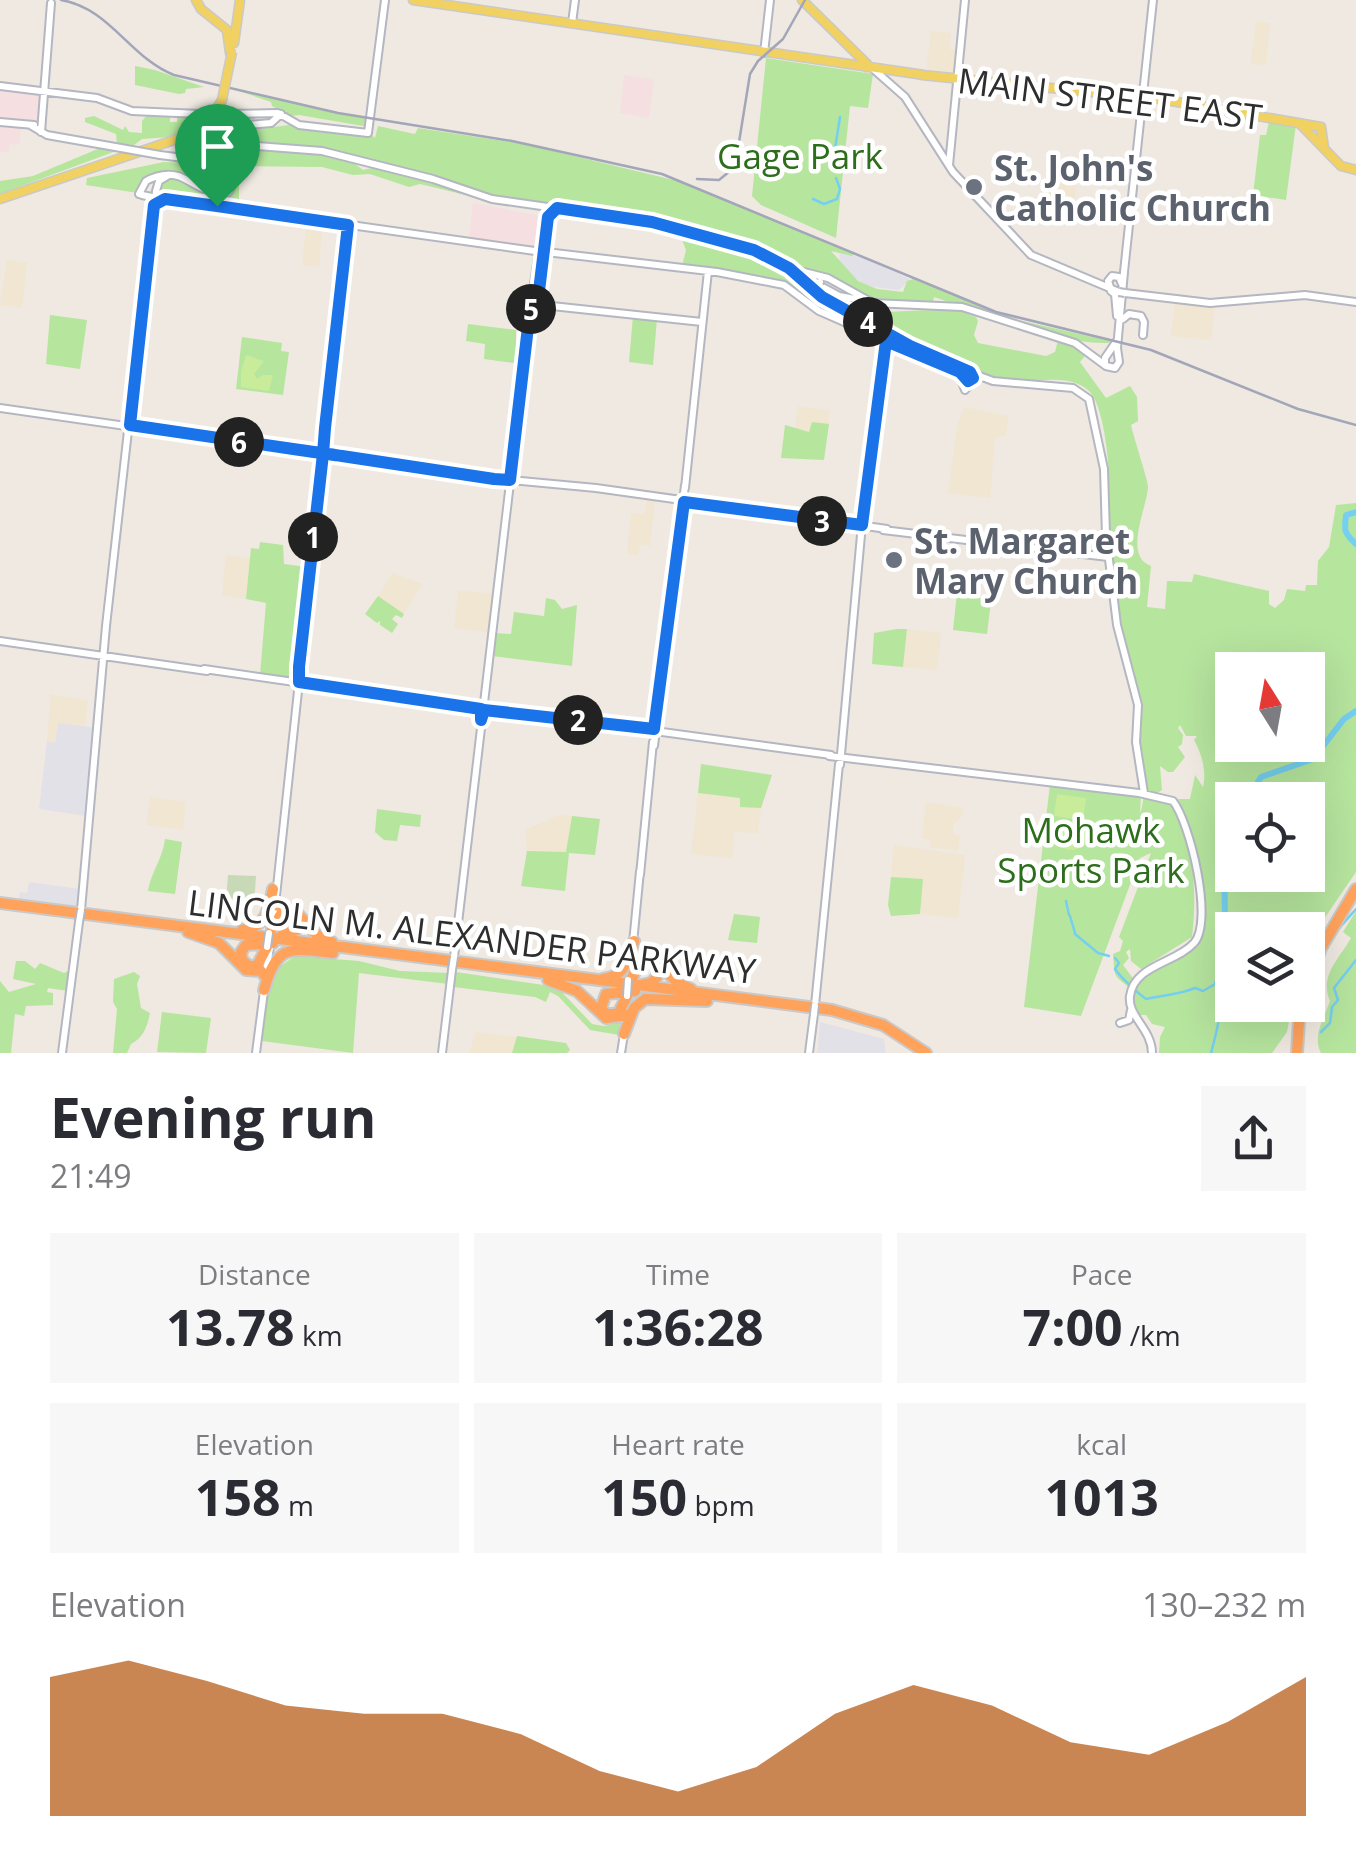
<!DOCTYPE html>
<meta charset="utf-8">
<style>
body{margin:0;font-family:"Open Sans",sans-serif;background:#f7f7f7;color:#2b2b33;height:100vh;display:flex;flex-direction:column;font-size:38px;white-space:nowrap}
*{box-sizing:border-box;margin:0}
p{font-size:32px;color:#7c7c81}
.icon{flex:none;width:55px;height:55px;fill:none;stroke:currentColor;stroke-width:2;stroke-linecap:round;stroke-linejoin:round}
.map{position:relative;height:1053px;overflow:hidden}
.panel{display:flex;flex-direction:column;background:#fff;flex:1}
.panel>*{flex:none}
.needle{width:65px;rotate:349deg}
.tools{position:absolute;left:1215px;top:652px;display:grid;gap:20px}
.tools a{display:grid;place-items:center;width:110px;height:110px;border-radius:0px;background:#fff;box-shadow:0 10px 40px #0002;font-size:50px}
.pin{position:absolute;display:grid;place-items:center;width:85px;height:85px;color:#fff;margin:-102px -42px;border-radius:50% 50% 50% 0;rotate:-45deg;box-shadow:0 0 10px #0007}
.pin .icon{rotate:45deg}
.km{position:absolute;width:50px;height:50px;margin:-25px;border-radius:50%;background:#222;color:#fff;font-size:28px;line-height:50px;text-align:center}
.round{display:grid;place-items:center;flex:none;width:105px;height:105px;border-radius:0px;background:#f7f7f7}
.headline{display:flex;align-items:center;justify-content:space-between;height:170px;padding:0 50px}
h1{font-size:55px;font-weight:700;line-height:75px}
.metrics{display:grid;grid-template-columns:repeat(3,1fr);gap:15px;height:170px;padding:10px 50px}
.metrics div{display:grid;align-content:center;border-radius:0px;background:#f7f7f7;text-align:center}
.metrics b{font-size:50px;font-weight:700}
.metrics small{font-size:28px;font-weight:400}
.metrics p{font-size:28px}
.chart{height:280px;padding:20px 50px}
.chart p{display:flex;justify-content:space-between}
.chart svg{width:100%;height:180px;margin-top:10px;fill:#b45309;opacity:.7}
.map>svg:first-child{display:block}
</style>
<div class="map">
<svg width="1356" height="1053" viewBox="0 0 1356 1053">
<rect width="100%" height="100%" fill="#efe9e1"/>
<path fill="#e3e1e8" d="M840,252L863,257L910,279L899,290L867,286L851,276L839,260Z
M58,722L95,728L87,816L39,809L47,741L55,742Z
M29,882L80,889L78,909L18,901L20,892L27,893Z
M820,1022L884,1039L886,1053H817Z"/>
<path fill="#f0e6d1" d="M1256,21L1270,23L1266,65L1251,64Z
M931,31L951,33L949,49L958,50L955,77L926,74Z
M1051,173L1077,176L1073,212L1047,210Z
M307,222L323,223L319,267L302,265Z
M7,260L27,262L22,308L0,305Z
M1175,303L1215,305L1211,340L1171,336Z
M798,406L829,410V424L812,422L810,432L795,430Z
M964,407L1008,416L1006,435L995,438L990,498L948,493L957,427Z
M647,498L655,499L650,546L640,545L638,556L627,554L631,513L645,514Z
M226,555L250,558L246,599L222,595Z
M392,573L422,584L404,614L378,596Z
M458,590L494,594L490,633L454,628Z
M907,629L941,633L937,670L903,667Z
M51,694L88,701L85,726L58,723L55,743L47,741Z
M698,793L741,798V807L761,808L758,833L734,832L732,858L691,854Z
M150,797L186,802L183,830L147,825Z
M926,802L964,808L962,816L953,824L954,834L960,835L958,851L930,847V839L922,838Z
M561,814L572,816L567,852L527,851L525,830Z
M894,845L965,855L958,918L920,914L923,879L891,877Z
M476,1032L516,1037L514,1053H469Z"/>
<path fill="#f5dfe0" d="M624,75L654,80L649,118L620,113Z
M0,88L42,93L39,124L22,123L19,145L10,144L8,152H0Z
M473,203L546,217L542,249L469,238Z"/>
<path fill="#b6e59e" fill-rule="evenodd" d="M766,58L873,74L868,108L850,106L836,238L761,205L752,196Z
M135,66L155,70L204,87L186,89L185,93L179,94L135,85Z
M233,89L369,119V127L299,115L291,116L272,106L271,102Z
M203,111L209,112L199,122L170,137L142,139L134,145L117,144L116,134L85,122V118L94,116L123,130L125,126L129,132L142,133V121L149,113H170V122H177V114L199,116Z
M1270,118L1296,124L1286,200L1253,195L1260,135H1266Z
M289,125L371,134L375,138L378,126L415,134L418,128L524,144L682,182L854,254L852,256L831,251L858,281L877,289L903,292L907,281L913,279L1018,320L1110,341L1109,343C1062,345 979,313 934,297L933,302L871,298L833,280L792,267C800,297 847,314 873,328L878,335L813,305L785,282L682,266L686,250L681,237L612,220L613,213L609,211C569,206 523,208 486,195C403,167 316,149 229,141L234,132Z
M234,146C274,149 332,143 363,170L375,167L441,184L474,197L420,184L409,187L370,174L353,175L322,167L239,166V207L162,197L159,191L160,182L172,177L205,195L222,196L235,184L232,168L223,161L234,162Z
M100,148L116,151L0,194V181L33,176Z
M164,162C180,163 218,162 229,171L230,184C216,201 202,183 186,177C175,174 163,176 152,177L138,193L86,185L87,178Z
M823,291L858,300L863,306L885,312L954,309L976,317L978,321L974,335L978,343L1046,356L1055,352L1058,340L1083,352L1085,356L1080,362L1106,398L1130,386L1137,397L1138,421L1131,425C1134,439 1147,477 1148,486C1148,506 1122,556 1151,566L1147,607L1165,609L1167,581L1192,582L1194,574L1269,591V604L1275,608L1284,600L1287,589L1305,591L1306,585H1317L1318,561L1329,547L1336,505L1356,503V872L1311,938H1308V930H1232V1005H1292L1287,1032L1272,1053H1159L1160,1037L1165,1027L1152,1024L1146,1015H1138L1134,1009L1133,990C1113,975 1115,979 1113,954L1120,951L1123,941L1119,937L1151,853L1140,858L1081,1016L1024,1007L1050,784L1141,795L1140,814C1147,794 1142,776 1140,754C1138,739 1143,722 1140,704C1136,681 1128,660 1123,638C1111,590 1107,536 1109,487C1110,468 1104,404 1089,391C1068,372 1033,384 1008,380C957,373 864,323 823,291ZM1232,670H1308V745H1232ZM1180,725L1186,736H1197L1194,740C1201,752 1207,771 1203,787L1195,775L1190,799H1178C1194,843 1215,900 1198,946L1135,981L1123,965L1129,958L1126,952L1130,949L1131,961L1141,969L1192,937C1197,894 1195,843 1172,805L1157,800L1156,794L1162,790L1160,766L1168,772H1173L1185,757L1178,747L1182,744L1183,735L1178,728ZM1232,800H1308V875H1232Z
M50,315L87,320L80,369L46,364Z
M633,316L657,319L653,365L629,362Z
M468,324L516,330V356L522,357V364L484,359L485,344L466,341Z
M242,337L282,343L281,351L289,352L283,395L236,389Z
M812,422L829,424L824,460L781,458L785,425L809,432Z
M260,542L283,545L284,564L307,567L292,679L260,675L266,603L246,599L251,548L259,549Z
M957,593L991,601L987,634L953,630Z
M378,596L404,614L402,618L396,615L392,619L398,624L392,633L380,625V621L377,623L365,614Z
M546,598L555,600L562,609L577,605L572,666L492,656L494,633L511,634L514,612L544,616Z
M897,629H907L903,667L872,664L874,633Z
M701,764L772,775L761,808L740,807V798L698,793Z
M377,809L421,815L420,827L400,825L397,841L384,840L375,832Z
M572,816L600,819L595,855L569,853L565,891L521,886L527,851L566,852Z
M165,839L182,842L175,894L148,891C151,872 163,858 165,839Z
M891,877L923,879L920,914L891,916L888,905Z
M1356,911V1053H1321C1312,1036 1324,1018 1330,1001C1319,976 1339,959 1351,938L1343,932Z
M734,914L760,917L757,943L728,940Z
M295,956L359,961L400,971L450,973L448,984L359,973L353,1053L262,1041L264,994L276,969Z
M16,961H25L35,969L40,963L64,973L70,970L68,991L48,988L47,992L53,993V1005L26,1006L24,1016L15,1014L11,1053H0V981L9,992L36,984L13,979Z
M134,972L140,976L137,984L141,1008L150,1013C147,1027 144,1037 131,1044L127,1053H113L117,1009L113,1002L114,979Z
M456,972L557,987L592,1024L604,1026L620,1022L619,1035L590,1030L558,996L550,992L546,1002L535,997L454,987Z
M162,1012L211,1018L206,1053L157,1052Z
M517,1036L566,1043L570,1050L567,1053H512Z"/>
<path fill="#c8d9b8" d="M228,875L256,876L254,905L226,901Z"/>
<path fill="#c9ec9a" d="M246,355L264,361L254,374L257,379L263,375H273L269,391L241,387V372Z
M1057,794L1086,798L1083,820L1054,816Z
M1057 836a14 14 0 1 1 28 0a14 14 0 1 1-28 0Z"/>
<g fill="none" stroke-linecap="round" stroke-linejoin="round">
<path stroke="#75cff0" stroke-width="2.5" d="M835,171L833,161L840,117
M813,199L824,204L837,199L840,189L836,178
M1066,901L1069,915
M1070,916L1075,933
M1075,934L1098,953L1109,956
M1334,934L1356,909
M1308,940L1315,939
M1115,958L1119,963L1115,969C1121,978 1138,993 1146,999C1163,995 1178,995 1195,988L1203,991L1217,983C1226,1000 1216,1034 1211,1053
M1321,1032L1330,1023L1332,1007L1338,1000L1334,988L1356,960"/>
<path stroke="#75cff0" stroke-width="6" d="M1356,512L1346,515C1344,531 1344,533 1356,544
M1247,800L1261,777L1313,759L1344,719L1356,711
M1217,983C1235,937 1215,886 1232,841"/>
<defs>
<path id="secondary" d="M572,23L575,0
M764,53L770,0
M871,67L905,97L953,172L1031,255L1119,292
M0,86L97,98L132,111L200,114
M221,114L278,113L299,125L368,133L385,0
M0,122L34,125
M30,125L47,135L121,148
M247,125L271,123L281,114
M41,132L51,3
M205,142L322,151L433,179L492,199L652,222L754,250L839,296L860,300
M949,165L965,0
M140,192L142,195L152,197L542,252
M139,194L146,181C155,176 167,173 178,176C193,180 236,218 232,173L223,163L160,155
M546,252L717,272L784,285L819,311L924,357
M804,272L828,278L873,303L962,307L1075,343L1106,366
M799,277L819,295
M820,286L822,294L910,346L958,368L993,381L1073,388L1089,399L1104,469L1106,535L1117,625L1138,705L1136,742L1144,793
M1110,287L1108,281L1112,276L1119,277L1122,284
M533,290L539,251
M1111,291L1115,294L1117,316
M1125,293L1210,303L1305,295L1356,302
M538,299L549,207
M533,304L702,322
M1123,319L1129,314L1141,316L1144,322L1143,335
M1105,365V358L1116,342
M1106,366L1115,368L1119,362L1117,348L1124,272L1153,0
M958,371L968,381L976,376
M959,374L965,390L974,380
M0,408L489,478L596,488L887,529
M131,416L156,191L159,181L169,175
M685,488L708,271
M883,530L1108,557
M0,641L207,671
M204,669L350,690
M368,692L831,755
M654,746L685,485
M829,756L1139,793L1173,801C1190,823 1214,921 1194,943C1176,963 1134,965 1130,996C1127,1016 1152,1029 1152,1053
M840,765L861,535L886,341
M640,875L653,742
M81,910L106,626L130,413
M273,924L348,225
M633,943L640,871
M454,957L533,288
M266,973L270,947
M815,1005L839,764
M1120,1023L1129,1020L1131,1010
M62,1053L79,922
M256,1053L264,991
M442,1053L452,970
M621,1053L624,1034
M809,1053L814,1014"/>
<path id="primary" d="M196,0L201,9L227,30L230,53
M413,0L924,75
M802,0L867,64L866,67
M234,43L240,0
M922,75L1160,99L1321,127L1324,148
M1301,125L1341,166L1356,170
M188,139L249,125
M0,199L186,136L211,118L222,100"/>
<path id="highway" d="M0,903L832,1010L883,1025L926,1053
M275,905L295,911L317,935L332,942
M272,929L281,914L295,915L298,924L296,930L281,936
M242,930C266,927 269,910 273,889
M188,932L219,943L246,970L261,971L264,975
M267,947L257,966H249L242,960L241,952L246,945L273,943
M658,963L678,983L691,989
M603,979C626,976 627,960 634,941
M548,980L577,991L606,1018L627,1015
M631,981L638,964L650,961L657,968V977L651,983L641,985
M1308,985L1321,948L1356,889
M264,990C277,943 290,948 333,953
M627,996L618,1014H606L601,1008L606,994L635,991
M624,1034L634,1008L645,999L707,1001
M1297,1053L1300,1005"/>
</defs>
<use href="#secondary" stroke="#b4b7c1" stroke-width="10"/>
<use href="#primary" stroke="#c9c9c9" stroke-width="11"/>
<use href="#highway" stroke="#c9c9c9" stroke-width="14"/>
<use href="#secondary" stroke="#fff" stroke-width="6"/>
<use href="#primary" stroke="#f2d163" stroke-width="8"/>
<use href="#highway" stroke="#ffa35c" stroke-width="10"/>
<path stroke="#a3a6b8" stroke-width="2.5" d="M61,0C110,8 130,58 174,75L338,113L512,141L662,174L996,312L1151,350L1298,409L1356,425
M697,179L719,180L735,167L750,74L758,61L783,39L805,0"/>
<defs>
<path id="secondary-bridge" d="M205,142L203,134L211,128
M121,148L160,155
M542,252H546
M818,286L820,282
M1119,292L1125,293
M79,922L81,910
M267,947L269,933
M452,970L454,957
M627,996L628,980
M814,1014L815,1005"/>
<path id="primary-bridge" d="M222,100L232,52"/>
</defs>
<use href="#secondary-bridge" stroke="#b4b7c1" stroke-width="10" stroke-linecap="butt"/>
<use href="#primary-bridge" stroke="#c9c9c9" stroke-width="11" stroke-linecap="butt"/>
<use href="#secondary-bridge" stroke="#fff" stroke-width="6"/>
<use href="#primary-bridge" stroke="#f2d163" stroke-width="8"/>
</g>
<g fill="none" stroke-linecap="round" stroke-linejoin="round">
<defs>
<path id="route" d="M217,206L348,225L325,428L323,454L299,667V682L481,709V720L484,710L654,729L684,502L862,525L886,341L960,372L968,381L973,378L970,372L910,346L822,297L789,268L754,250L652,222L557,208L548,217L538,299L530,310L510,480L494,479L342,456C328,454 315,452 300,450L130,425L154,205L165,199L217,206"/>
</defs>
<use href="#route" stroke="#fff" stroke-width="20"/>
<use href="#route" stroke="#1a73e8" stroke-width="12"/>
</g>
<g fill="#6b7280" stroke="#fff" stroke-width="4">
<circle cx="974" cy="187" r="10"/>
<circle cx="894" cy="560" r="10"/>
</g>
<g text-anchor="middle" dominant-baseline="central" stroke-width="9" stroke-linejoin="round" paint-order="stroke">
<g font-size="35" fill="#2e2e2e" stroke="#fff">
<text transform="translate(1110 98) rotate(7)">MAIN STREET EAST</text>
<text transform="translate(472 936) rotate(7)">LINCOLN M. ALEXANDER PARKWAY</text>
</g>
<g font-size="35" fill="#2c6e1b" stroke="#fff">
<text x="800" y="155">Gage Park</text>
<text x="1091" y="829">Mohawk<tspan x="1091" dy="40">Sports Park</tspan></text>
</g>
<g font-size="35" font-weight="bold" fill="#5b616d" stroke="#fff" text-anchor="start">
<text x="994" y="167">St. John's<tspan x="994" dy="40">Catholic Church</tspan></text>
<text x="914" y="540">St. Margaret<tspan x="914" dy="40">Mary Church</tspan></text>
</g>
</g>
</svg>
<div class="tools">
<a><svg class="needle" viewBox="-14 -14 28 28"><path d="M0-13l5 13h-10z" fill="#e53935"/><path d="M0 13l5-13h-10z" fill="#7c7c81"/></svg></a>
<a><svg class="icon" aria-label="locate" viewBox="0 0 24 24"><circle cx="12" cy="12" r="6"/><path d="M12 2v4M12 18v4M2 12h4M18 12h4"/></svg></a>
<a><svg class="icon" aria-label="layers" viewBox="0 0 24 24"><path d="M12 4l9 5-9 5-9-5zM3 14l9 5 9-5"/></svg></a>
</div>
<div class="pin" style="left:217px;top:206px;background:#1e9e55"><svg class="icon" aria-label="arrive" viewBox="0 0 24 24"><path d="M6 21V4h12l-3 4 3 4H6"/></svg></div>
<b class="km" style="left:313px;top:537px">1</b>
<b class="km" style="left:578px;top:720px">2</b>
<b class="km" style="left:822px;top:521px">3</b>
<b class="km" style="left:868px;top:322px">4</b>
<b class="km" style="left:531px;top:309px">5</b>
<b class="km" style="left:239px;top:442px">6</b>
</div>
<section class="panel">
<div class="headline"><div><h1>Evening run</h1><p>21:49</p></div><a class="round"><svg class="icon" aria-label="share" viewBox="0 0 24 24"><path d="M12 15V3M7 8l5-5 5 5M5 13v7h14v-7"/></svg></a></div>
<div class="metrics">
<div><p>Distance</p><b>13.78<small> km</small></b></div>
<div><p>Time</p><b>1:36:28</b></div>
<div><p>Pace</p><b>7:00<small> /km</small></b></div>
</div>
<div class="metrics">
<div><p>Elevation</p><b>158<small> m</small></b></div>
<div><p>Heart rate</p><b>150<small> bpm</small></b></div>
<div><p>kcal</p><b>1013</b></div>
</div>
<div class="chart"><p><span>Elevation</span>130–232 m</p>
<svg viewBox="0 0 160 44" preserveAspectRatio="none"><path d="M0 44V10L10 6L20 11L30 17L40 19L50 19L60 24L70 33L80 38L90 32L100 19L110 12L120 17L130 26L140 29L150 21L160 10V44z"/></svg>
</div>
</section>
